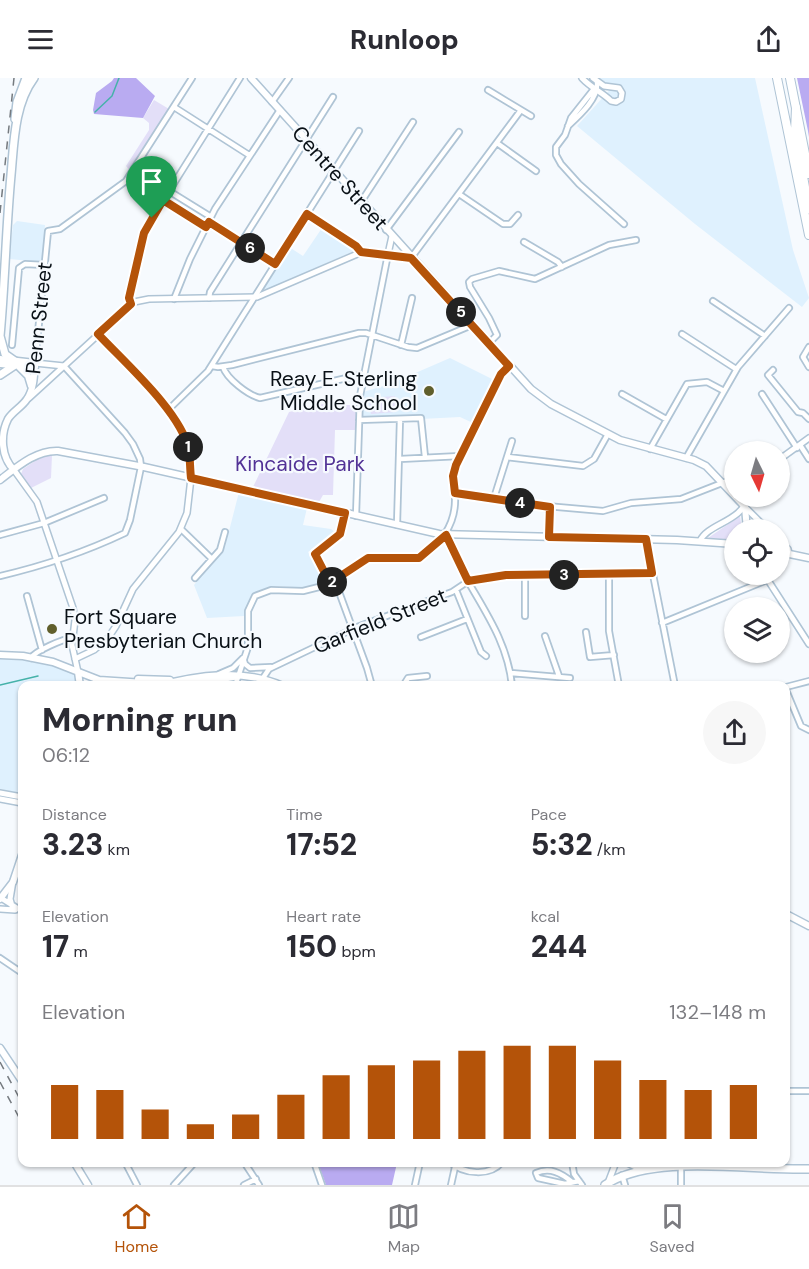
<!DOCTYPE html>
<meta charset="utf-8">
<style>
body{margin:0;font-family:"DM Sans",sans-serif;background:#f7f7f7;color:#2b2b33;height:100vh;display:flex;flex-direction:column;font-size:22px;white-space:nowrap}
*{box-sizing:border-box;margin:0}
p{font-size:20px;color:#7c7c81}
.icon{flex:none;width:33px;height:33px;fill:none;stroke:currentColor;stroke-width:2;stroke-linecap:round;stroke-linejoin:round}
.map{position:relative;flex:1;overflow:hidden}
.details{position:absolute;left:18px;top:603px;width:772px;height:486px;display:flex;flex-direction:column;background:#fff;border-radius:12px;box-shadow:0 2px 4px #0004}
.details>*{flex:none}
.needle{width:39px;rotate:175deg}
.fabs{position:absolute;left:724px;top:363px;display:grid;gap:12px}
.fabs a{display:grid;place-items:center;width:66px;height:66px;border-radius:50%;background:#fff;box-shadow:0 2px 4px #0004;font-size:30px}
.pin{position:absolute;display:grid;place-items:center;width:51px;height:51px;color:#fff;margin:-62px -26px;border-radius:50% 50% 50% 0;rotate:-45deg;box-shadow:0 0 6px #0007}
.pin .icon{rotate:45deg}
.km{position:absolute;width:30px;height:30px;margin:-15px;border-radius:50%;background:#222;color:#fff;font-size:16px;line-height:30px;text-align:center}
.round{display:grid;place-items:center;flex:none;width:63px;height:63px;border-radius:32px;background:#f7f7f7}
.overview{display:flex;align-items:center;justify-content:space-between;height:102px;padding:0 24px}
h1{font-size:33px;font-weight:800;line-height:45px}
.metrics{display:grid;grid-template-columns:repeat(3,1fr);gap:9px;height:102px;padding:6px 24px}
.metrics div{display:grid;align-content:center}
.metrics b{font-size:30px;font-weight:800}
.metrics small{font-size:16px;font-weight:400}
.metrics p{font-size:16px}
.chart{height:168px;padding:12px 24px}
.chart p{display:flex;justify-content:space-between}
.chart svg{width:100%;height:108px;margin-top:6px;stroke:#b45309;stroke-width:6}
header{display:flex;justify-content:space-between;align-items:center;height:78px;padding:0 24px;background:#fff;font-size:27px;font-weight:800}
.tab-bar{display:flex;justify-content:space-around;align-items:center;height:84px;border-top:2px solid #e1e1e2;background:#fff;font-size:16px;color:#7c7c81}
.tab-bar a{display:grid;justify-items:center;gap:3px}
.tab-bar .current{color:#b45309}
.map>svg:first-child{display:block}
</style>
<header><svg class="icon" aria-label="menu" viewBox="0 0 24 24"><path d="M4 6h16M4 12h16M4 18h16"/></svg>Runloop<svg class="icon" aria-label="share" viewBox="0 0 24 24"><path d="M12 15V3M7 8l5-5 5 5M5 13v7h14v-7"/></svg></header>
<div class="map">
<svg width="809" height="1107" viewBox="0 0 809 1107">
<rect width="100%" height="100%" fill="#f6fafe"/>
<path fill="#dff1fe" d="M599,0H755L793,172L809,220L802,229L695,146L577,48L615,6L606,5Z
M17,143L45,147L42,184L9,181L13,147Z
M322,150L353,169L354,173L259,215L289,169L303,178Z
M450,280L494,302L473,345L460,339L363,344V314L390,306Z
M239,414L307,430L303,447L331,451L336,455L308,474L324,501L323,504L305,510L276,508L261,512L250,520L244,538L207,540L194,507L225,469Z
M9,580L30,581L59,587L73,595L79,607L22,608V716L0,711V581Z"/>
<path fill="#e3dff8" d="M154,22L169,31L130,93L126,88L149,52V45L143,40Z
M395,318L396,334L371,336L369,320Z
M336,323V327H356V352H335L333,417H323L319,424L253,409L289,334Z
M52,377L51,400L31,410L21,396L23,391L41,379Z
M740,438L742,451L735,452V462L708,460Z"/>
<path fill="#b9abf1" d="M114,0H136L155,18L143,40L94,36L93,32L96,15L112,3Z
M797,0H809V59L808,53Z
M318,1085V1084L397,1085L392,1107H326Z"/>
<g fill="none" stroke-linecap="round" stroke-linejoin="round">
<path stroke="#45b2a9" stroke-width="1.5" d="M95,34L112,18L119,0
M0,607L38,598"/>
<defs>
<path id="minor" d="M594,11L571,40L565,57L556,69V77L561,86L579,106L624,146
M488,12L531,38
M272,24L289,0
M174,29L249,77
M568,48C580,37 599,20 597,4
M497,65L536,93
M132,96L166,117
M169,113L211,139
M459,116L503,146H510L518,137
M163,122L206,149
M361,124L413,44
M307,136L356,168L361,174
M209,144L275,186
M386,152L459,54
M524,164L558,184L562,189
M411,180L521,32
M209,220L210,214L333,19
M174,221L190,181L215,131L280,32
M713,223L765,258
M131,226L129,220L146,150L240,0
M98,256C126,285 181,333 189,372C190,381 190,391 191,400
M682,256L736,291
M489,265L497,257L489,240L470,209L469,204L472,201L499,193L535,201L609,167L636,162
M12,267L19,190L25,186L45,187
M401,267L412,220
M809,269L803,279L809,289
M35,285L48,153L60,151L126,103L192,0
M212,288L218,289L232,287L359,255H366L408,269L417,270L472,247
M223,289C227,301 248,317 260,320L364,296
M773,292L768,297L798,334L803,335L809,341
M622,316L666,341
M762,316L797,370
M168,332L208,293L359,53
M359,342L421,340L425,379
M800,367L809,381
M650,371L687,306L707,304L724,313
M507,379L583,388L594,381L608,356
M686,380L738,289L789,230
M400,381L460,378
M455,415L535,427L603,433L631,425L681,421L722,405
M494,420L512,363
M356,438L360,318L388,176
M397,447L400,341
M181,451L212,481
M0,457L44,445L104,420
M446,457C452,471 458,486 466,500C486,535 508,566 512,608
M549,459L550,429
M646,461L675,608
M609,496V553L619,608
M0,498C43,488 85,474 125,455L130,442L141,389L140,381L133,366L125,355L64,288
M525,498V538
M195,500L220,472L225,454
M335,503L367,590L372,608
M330,505L314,476L340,456L345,435
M456,512L481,574L486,578
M27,518L42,572
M662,545L767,502
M586,554L590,579L614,577
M545,558L559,598
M421,559L467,541
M31,580C35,573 63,561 72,560
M511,595L570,600
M219,596L233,590L243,580L245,586L250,590L271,589
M263,600L269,591L357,549L452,514L470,502L506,497L652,495
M235,608L248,569V533L255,518L271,512L303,513L323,508L340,500L368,480L389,479L417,481C440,469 456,446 455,420C455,408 452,398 456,387L501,296L509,288
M403,608L408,600L427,598
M786,609L809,603
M786,612L801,648L809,652
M0,880L22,895
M786,1013H809
M125,1084L137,1107
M244,1084L259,1107
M314,1084L322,1107
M450,1084C463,1096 490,1099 502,1084
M572,1084L574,1096L582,1107
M681,1089V1107
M622,1097L625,1107
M572,1104C561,1095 550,1089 536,1095L538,1100L565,1106L579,1103
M174,1107L195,1084
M244,1107L256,1101
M415,1107L420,1084
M451,1107L455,1089"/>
<path id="tertiary" d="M582,0C591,10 602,14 611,23L616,24L621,21L622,15L619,10L604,8L593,0
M388,176L392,158
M35,285L64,288
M29,320L134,224L149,221L257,219L362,174L411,180
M780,381L809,360
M14,392L37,424L73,530L75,542L72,567L78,594
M722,405L735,402
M745,429L768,452
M700,463C708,445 743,444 748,418
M780,463L788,471L789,476
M764,496L809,566
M75,581L94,572L108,560L116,548L133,511L179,454L187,435L191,400
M0,715L22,719
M0,721L22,725
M1,820L20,832
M12,828L10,821L13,803
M0,831L15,832
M625,1084L642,1092
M608,1105L616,1084"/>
<path id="secondary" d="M251,0L531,311L551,326L620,362L694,382L706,388L745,429L747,452
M0,281L35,285C34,297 34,311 27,321C22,329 13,333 8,341C0,357 1,379 14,392
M0,286L35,289
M19,289L28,298L31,308
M0,402C17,389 36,372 58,373L144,389L439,456L677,462L735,466
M780,474L809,480
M0,577L23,578L53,584L99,602L145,605L150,608
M78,594L80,608
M138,601L170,602
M156,608C198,597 242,590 283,608
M177,608L234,599
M0,821L13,804L22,777
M786,836L809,848
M0,970L22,1003
M74,1084L88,1107"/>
<path id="primary" d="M15,41L17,24L26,0
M15,283L5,276L0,258C5,204 6,151 11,97C14,65 14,27 34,0
M0,297L15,287
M605,1107C653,1075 751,1093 809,1091"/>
<path id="motorway" d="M777,0L809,157
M790,0L809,96
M796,29L795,55L809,131"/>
</defs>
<use href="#minor" stroke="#afc4d5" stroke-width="8"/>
<use href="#tertiary" stroke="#afc4d5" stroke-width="8"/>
<use href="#secondary" stroke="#afc4d5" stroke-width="9"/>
<use href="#primary" stroke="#afc4d5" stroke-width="10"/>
<use href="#motorway" stroke="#afc4d5" stroke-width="10"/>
<use href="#minor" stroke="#fff" stroke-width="4.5"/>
<use href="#tertiary" stroke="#fff" stroke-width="5"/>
<use href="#secondary" stroke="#fff" stroke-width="6"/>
<use href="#primary" stroke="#fff" stroke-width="7"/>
<use href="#motorway" stroke="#fff" stroke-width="8"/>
<path stroke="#757a7f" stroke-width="1.5" stroke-dasharray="8 8" stroke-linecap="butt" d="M0,135L14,0
M0,984L22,1025
M0,1004L22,1045"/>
</g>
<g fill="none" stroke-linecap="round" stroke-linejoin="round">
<defs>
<path id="route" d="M163,122L206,149L209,144L275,186L307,136L356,168L361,174L411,180L509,288L501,296L456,387L453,398L455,415L550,429L549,459L646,461L652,495L506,497L468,503L446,457L419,480H368L330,505L315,476L340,456L345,435L191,400C190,391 190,381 189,372C181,334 125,285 98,256L131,226L129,220L144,155Z"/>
</defs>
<use href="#route" stroke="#fff" stroke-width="12"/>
<use href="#route" stroke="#b45309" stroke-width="8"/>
</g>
<g fill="#605f2c" stroke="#f6fafe" stroke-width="2">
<circle cx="429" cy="313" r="6"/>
<circle cx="52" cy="551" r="6"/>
</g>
<g text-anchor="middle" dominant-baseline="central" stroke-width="4.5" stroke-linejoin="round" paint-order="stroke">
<g font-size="21" fill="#091016" stroke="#f6fafe">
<text transform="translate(340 100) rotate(48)">Centre Street</text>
<text transform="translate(39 240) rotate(-84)">Penn Street</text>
<text transform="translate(380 543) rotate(-22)">Garfield Street</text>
</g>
<g font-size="21" fill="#091016" stroke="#f6fafe" text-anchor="end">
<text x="417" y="301">Reay E. Sterling<tspan x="417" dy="24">Middle School</tspan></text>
<text x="64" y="539" text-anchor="start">Fort Square<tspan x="64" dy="24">Presbyterian Church</tspan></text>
</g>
<g font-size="21" fill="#523296" stroke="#f6fafe">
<text x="300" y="386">Kincaide Park</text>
</g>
</g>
</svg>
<div class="fabs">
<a><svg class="needle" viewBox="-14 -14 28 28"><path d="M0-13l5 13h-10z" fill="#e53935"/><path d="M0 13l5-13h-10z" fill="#7c7c81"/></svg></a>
<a><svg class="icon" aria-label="locate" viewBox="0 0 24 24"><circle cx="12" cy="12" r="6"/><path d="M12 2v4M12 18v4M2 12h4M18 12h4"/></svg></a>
<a><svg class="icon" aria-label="layers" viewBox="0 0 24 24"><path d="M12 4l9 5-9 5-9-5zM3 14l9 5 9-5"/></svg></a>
</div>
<div class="pin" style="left:152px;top:140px;background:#1e9e55"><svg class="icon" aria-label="arrive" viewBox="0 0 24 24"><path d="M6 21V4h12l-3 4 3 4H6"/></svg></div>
<b class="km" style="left:188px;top:369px">1</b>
<b class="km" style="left:332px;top:504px">2</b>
<b class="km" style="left:564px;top:497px">3</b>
<b class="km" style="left:520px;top:425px">4</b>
<b class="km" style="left:461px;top:234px">5</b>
<b class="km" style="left:250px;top:170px">6</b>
<section class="details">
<div class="overview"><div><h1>Morning run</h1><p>06:12</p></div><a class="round"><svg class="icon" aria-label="share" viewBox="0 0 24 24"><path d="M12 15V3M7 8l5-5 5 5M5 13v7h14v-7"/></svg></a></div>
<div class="metrics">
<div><p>Distance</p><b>3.23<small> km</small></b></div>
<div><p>Time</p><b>17:52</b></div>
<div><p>Pace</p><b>5:32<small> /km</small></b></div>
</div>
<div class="metrics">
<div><p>Elevation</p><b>17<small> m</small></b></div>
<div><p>Heart rate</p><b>150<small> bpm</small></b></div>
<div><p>kcal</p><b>244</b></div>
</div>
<div class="chart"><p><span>Elevation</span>132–148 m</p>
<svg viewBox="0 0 160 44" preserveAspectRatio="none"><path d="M5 44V22M15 44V24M25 44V32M35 44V38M45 44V34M55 44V26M65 44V18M75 44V14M85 44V12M95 44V8M105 44V6M115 44V6M125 44V12M135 44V20M145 44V24M155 44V22"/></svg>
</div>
</section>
</div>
<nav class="tab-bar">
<a class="current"><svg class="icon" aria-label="home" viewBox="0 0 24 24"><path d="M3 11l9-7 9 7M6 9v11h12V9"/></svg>Home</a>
<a><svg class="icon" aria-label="map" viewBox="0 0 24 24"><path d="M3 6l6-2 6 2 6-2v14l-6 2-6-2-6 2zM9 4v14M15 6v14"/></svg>Map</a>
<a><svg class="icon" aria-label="saved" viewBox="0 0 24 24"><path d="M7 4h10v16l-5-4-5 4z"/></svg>Saved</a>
</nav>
